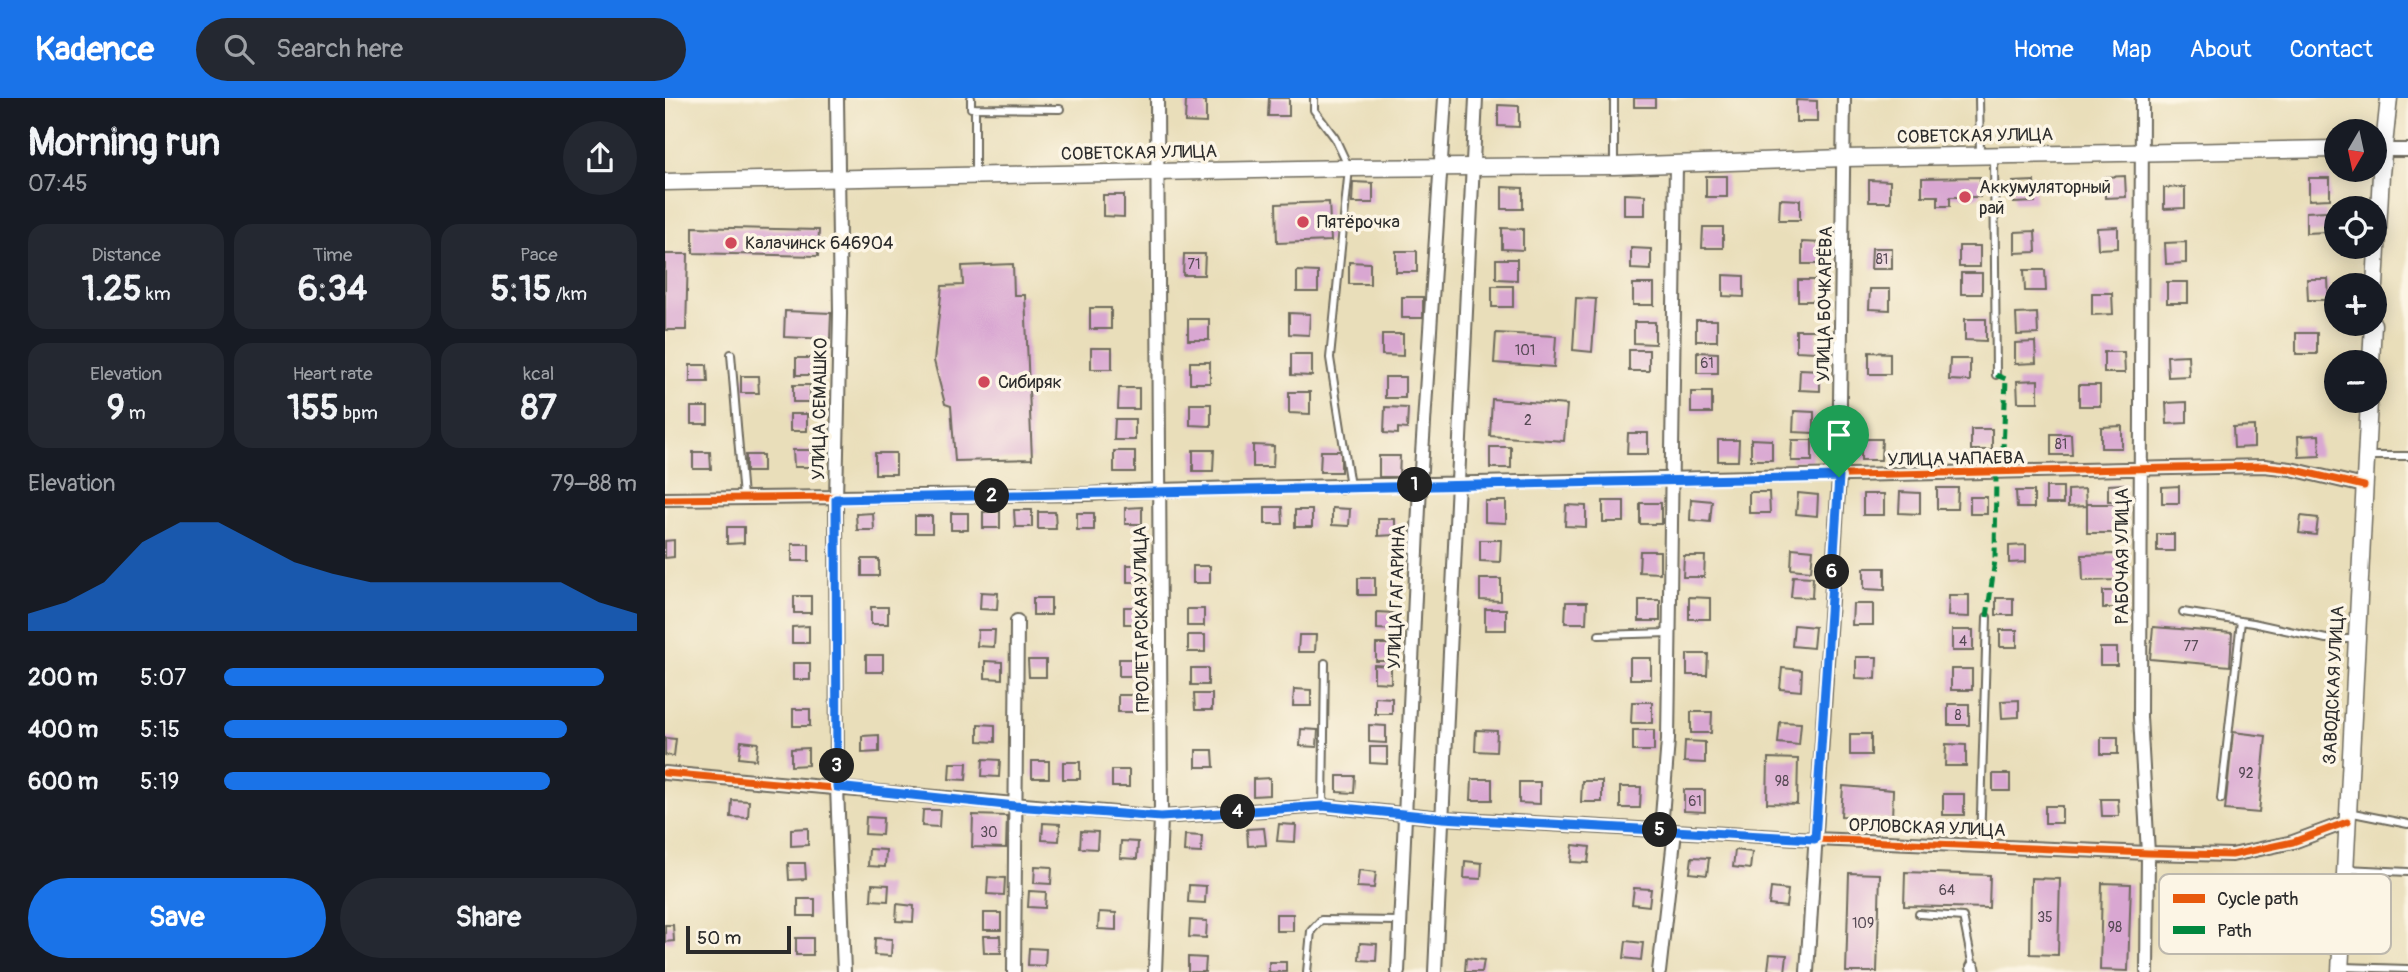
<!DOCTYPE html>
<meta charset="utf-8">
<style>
body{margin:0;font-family:Pangolin,sans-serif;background:#242831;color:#f1f3f6;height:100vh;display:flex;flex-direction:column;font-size:26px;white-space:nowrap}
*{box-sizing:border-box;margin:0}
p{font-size:23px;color:#9ea1a6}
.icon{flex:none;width:38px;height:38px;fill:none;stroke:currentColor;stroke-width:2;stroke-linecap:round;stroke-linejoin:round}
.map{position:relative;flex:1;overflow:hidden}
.sheet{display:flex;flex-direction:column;background:#171b24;width:665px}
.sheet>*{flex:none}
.needle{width:46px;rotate:189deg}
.fabs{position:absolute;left:1659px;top:21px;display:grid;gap:14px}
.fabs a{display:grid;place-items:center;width:63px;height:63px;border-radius:50%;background:#171b24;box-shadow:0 4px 18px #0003;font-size:35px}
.scale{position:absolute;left:21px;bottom:18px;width:105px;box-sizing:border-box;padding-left:7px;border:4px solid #2b2b2b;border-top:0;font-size:19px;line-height:24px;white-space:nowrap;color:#2b2b2b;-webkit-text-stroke:5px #fcf5e5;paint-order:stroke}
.pin{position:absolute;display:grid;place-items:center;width:60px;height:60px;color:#fff;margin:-72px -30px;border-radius:50% 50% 50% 0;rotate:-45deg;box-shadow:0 0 7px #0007}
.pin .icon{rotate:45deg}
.km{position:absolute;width:35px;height:35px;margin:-18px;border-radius:50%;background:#222;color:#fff;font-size:19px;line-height:35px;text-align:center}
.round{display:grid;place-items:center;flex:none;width:74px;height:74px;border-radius:37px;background:#242831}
.head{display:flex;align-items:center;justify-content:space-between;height:119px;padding:0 28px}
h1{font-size:38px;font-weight:700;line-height:52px}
.stats{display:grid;grid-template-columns:repeat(3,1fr);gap:10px;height:119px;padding:7px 28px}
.stats div{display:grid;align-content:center;border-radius:18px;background:#242831;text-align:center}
.stats b{font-size:35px;font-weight:700}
.stats small{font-size:19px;font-weight:400}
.stats p{font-size:19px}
.chart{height:196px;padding:14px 28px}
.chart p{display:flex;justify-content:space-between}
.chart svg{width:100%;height:126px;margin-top:7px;fill:#1a73e8;opacity:.7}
.cta{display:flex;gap:14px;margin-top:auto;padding:14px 28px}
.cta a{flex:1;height:80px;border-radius:42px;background:#1a73e8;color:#fff;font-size:28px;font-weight:700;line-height:80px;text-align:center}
.cta a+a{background:#242831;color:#f1f3f6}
ul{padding:0 28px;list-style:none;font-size:23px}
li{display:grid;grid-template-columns:112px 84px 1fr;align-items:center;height:52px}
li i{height:18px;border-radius:9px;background:#1a73e8}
header{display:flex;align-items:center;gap:42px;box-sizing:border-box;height:98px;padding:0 35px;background:#1a73e8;color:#fff}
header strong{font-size:33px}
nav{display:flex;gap:38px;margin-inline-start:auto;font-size:24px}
.search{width:490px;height:63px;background:#242831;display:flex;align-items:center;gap:18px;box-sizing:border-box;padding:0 24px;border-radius:38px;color:#9ea1a6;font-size:26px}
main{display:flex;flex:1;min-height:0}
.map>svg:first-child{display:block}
</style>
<header>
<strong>Kadence</strong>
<div class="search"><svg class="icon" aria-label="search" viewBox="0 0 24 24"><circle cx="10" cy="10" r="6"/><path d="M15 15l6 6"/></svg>Search here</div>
<nav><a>Home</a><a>Map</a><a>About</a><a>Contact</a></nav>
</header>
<main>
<section class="sheet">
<div class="head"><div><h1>Morning run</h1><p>07:45</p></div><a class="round"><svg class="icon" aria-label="share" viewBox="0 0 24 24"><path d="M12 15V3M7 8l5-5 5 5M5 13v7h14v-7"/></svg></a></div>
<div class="stats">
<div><p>Distance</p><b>1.25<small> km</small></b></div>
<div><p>Time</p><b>6:34</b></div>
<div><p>Pace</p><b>5:15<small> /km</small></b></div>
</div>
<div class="stats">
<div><p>Elevation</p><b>9<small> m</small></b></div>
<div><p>Heart rate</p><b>155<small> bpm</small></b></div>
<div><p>kcal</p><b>87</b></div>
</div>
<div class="chart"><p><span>Elevation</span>79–88 m</p>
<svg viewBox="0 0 160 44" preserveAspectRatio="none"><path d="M0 44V38L10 34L20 27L30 13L40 6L50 6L60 13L70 20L80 24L90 27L100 27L110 27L120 27L130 27L140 27L150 34L160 38V44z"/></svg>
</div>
<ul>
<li><b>200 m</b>5:07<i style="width:92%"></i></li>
<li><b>400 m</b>5:15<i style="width:83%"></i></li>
<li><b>600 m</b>5:19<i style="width:79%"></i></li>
</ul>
<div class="cta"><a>Save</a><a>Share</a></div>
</section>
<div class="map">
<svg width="1743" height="874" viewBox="0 0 1743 874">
<rect width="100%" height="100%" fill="#fcf5e5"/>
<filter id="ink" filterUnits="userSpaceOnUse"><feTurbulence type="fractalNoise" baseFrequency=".0143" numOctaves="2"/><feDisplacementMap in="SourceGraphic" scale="14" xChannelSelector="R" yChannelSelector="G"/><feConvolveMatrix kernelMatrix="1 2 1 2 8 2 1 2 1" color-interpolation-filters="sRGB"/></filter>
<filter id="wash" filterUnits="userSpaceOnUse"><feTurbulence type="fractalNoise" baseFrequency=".00686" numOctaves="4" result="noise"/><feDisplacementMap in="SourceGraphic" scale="28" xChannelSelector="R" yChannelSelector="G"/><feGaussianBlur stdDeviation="1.57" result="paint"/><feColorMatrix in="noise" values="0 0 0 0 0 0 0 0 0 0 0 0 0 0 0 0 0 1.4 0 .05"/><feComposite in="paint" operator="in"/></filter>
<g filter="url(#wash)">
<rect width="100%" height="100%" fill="#e9deba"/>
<g id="blocks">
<path fill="#d9a7d2" d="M604,0H624V18H603Z
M969,0H990V9H969Z
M1131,2L1152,3V24H1131Z
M521,3H541V25L520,24Z
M833,7L854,8V29L833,28Z
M1041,78H1062V99H1041Z
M1460,78L1461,99L1440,100V79Z
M1315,79V99H1285V108H1273V98H1257V80Z
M1644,80H1665V101L1644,102Z
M1204,82L1225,83V104H1204Z
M1369,83L1370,104L1349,105L1348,84Z
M688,84L708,85V105H687Z
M837,89L858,90V111H837Z
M1520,89V110L1499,111V90Z
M959,96L980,97V117H959Z
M438,97H459V119L438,118Z
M1115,101L1135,102V122H1114Z
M664,104L666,143L612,145L611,106Z
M1661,113L1662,134L1641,135V114Z
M28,129L154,132L153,158L28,155Z
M1038,129H1058V150H1037Z
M1453,129V150L1433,151L1432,130Z
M837,130L858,131V152L837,151Z
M1370,133L1371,154L1350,155V134Z
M1137,144L1158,145V166H1137Z
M1521,144V165L1501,166L1500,145Z
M1294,148H1315V169H1294Z
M966,150L986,151V172L966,171Z
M1207,150H1227V171H1206Z
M731,153H752V174H731Z
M0,156H23L21,232H0Z
M519,156H540L539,177H518Z
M831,161H852V182L831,181Z
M684,164L705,165V186H684Z
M348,166L349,197H360L367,361L290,363L286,308L280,306L269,263L277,188L298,187L297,168Z
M1359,172H1380L1381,193H1360Z
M632,173L653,174V194H632Z
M1296,175H1317V196H1296Z
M1058,177L1079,178V199L1058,198Z
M1642,181H1663L1664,202H1643Z
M1133,182H1154L1153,203H1133Z
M1502,184H1523V205H1502Z
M968,186H989V207H968Z
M827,188H848V209H827Z
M1205,191H1225V212L1204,211Z
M1427,195H1447L1448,216L1427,217Z
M737,199H758V220H737Z
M911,200L931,201L927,254L908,252Z
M425,210H446V231H425Z
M120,213L166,215L165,241L119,239Z
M624,215L645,216L644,237L624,236Z
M1372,215L1373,236L1352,237L1351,216Z
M523,221H544V242H523Z
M1300,221H1321V243L1300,242Z
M1031,222H1052V243H1031Z
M969,224H990V246L969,245Z
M1131,232H1152L1151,254L1131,253Z
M831,235L891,238L889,269L829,265Z
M1631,235H1652V256H1631Z
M717,236H738V258L717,257Z
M1370,244L1371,265L1350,266V245Z
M426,250H447V271H426Z
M964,252H984V273H964Z
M1032,254L1053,255V275H1032Z
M1204,254L1225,255V276H1204Z
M1439,254H1459L1460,275H1439Z
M626,256H647V278L626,277Z
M1523,257L1524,278L1503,279L1502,258Z
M131,260H148V277H131Z
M1285,261H1305V283L1284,282Z
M525,264H545V285H525Z
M25,267H42L43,284H25Z
M1135,271L1155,272V293L1134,292Z
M76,278H93L94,295H76Z
M720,279H740V300H720Z
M1373,282V304H1353L1352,283Z
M128,287H145V304H128Z
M1414,287H1435V308H1414Z
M454,290H474V311H453Z
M624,294H645V316L624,315Z
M1026,294H1047V315H1026Z
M827,301L902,307L899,343L825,338Z
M1522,304V325L1502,326L1501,305Z
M525,306H546V328L525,327Z
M26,309H43V326H26Z
M720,309L743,310L742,331L733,330V336L719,335Z
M1129,313L1149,314V335L1128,334Z
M125,316H142V333H125Z
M450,321H470V342H449Z
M1457,328V350H1436V329Z
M1589,328V349L1569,350L1568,329Z
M1306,331H1327V352H1306Z
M963,335H983V356H962Z
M1386,336H1406L1407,357H1386Z
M1654,337L1655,358L1634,359L1633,338Z
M1086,341L1107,342V362H1086Z
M1196,341H1217L1216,362H1196Z
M1053,342H1074L1073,363H1053Z
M1127,342H1147V363H1126Z
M588,347L609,348L608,369H588Z
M825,349H846V370H825Z
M128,352H146V369H129Z
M528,352H549L548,373H528Z
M449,353H470V374H449Z
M656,353H676V374H655Z
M28,354H45L46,371H28Z
M210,355H231V376H210Z
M81,357H98V374H81Z
M714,358H735L734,379H714Z
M1460,386V403H1443V387Z
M1514,388V405H1497V389Z
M1381,389H1398V406H1381Z
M1272,390H1293L1292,411H1272Z
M1420,391L1421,408L1403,409V392Z
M1351,393H1369V410H1352Z
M1084,394H1104L1105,415H1084Z
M1235,394L1255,395V416L1234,415Z
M1133,395L1153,397L1152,418L1131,416Z
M1198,396H1219V417H1198Z
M1305,399H1322V416H1305Z
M1026,401L1047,403L1045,424L1025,422Z
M820,403H841V425L820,424Z
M938,403H959V424H938Z
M975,405H996V426H975Z
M1422,406H1451V435H1422Z
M901,407L921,408V429L900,428Z
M477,409V426H460V410Z
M600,409H617L618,426H600Z
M667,410L685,411L684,428L667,427Z
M349,412H367V429H350Z
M630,412H647V429H630Z
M335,413V430H318V414Z
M373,414H390L391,431H373Z
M208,415L209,432H192L191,416Z
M286,415H303V432H286Z
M412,415H429V432H412Z
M250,418H267V435H250Z
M1636,418L1653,420L1651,437L1634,435Z
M713,421H730V437L713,438Z
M62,429H79V445L62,446Z
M1492,436H1509V453H1492Z
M9,442V459L0,460V443Z
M815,442H836L835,464L815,463Z
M127,446H144V463H127Z
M1361,447V464L1344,465V448Z
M1127,450L1148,452L1146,473L1126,471Z
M975,453H995V475L974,474Z
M1453,456L1454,482L1418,483L1417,457Z
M1019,458H1040L1039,479H1018Z
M197,461H214V478H197Z
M462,467H479V484H462Z
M528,468H545V485H528Z
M1199,470H1220V492L1199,491Z
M1128,478L1148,479L1147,500L1126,499Z
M693,480H710V497H693Z
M815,481H836V503L815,502Z
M1438,493H1455L1456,510H1438Z
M316,494L333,495L332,512L315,511Z
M1284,497H1304V519L1283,518Z
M129,498H146V515H129Z
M1024,499L1045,500V521H1024Z
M368,500H386V517H368Z
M1331,500H1348V517H1331Z
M974,502H995V523H974Z
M901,504H922L921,525H900Z
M1188,506H1208V527H1187Z
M206,509H223V526H206Z
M459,509H476V526H459Z
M522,511H539V528H522Z
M820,511H841V532H820Z
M712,514L729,515V532L712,531Z
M1129,527L1150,529L1148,550L1127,548Z
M144,528V545H127V529Z
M1488,529L1567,535L1565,568L1485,561Z
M313,532H330L329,549L312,548Z
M1287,532H1308V553H1287Z
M1335,532H1352V549H1335Z
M523,537H540V554H523Z
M634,537H651L650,554H633Z
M711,546H728V563H711Z
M1435,550H1452V567H1435Z
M1022,556H1043L1042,577H1022Z
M201,557H218V574H201Z
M1191,559H1212L1211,581L1191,580Z
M965,560H986V581H965Z
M454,561H471V578H454Z
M363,562H381V579H364Z
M320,563L337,564V581L320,580Z
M128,565H145V582H128Z
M709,567L726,568V585L709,584Z
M526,570H543V587H526Z
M1117,570L1137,572L1136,593L1115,591Z
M1286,571H1307V592H1286Z
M629,591L646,592V608H628Z
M529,596H547V612H530Z
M453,597H470V614H453Z
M710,599L727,600V616H710Z
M1354,602V619L1337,620L1336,603Z
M967,604H987V625H966Z
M1283,606H1304V627H1283Z
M128,611H145V628H128Z
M1026,614H1047L1046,635H1026Z
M1115,624L1136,625L1134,647L1113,645Z
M313,626L330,627V644L313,643Z
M704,627L721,628V645L704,644Z
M636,631L653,632L652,649L635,648Z
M811,632L832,633L831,654L810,653Z
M968,632H989V653H968Z
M1568,634L1601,638L1594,715L1560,712Z
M1185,636H1206V657H1185Z
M214,637V654L197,655V638Z
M1436,639H1453V656H1436Z
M0,640L11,641L9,658L0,657Z
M76,643L93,645L91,662L74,660Z
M1020,643L1040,644V665L1019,664Z
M1281,646L1301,647V668H1280Z
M705,649H722V666L705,665Z
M143,650V667L126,668V651Z
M531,652H548L549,669H531Z
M1103,660L1133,661L1132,706L1102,705Z
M318,661L335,662L334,679L317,678Z
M367,663H384V680H367Z
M398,664H415V681H398Z
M285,665H302L301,682L284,681Z
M447,672H464V689H447Z
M1328,676H1345V693H1328Z
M672,678H690L689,695L672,694Z
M605,680V697L588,698V681Z
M807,681H827V702H806Z
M917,683H937V704H916Z
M854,684H875V706L854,705Z
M1178,688L1228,692L1227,721L1176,718Z
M955,689H976L975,710H955Z
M1019,692H1040V714L1019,713Z
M1278,696H1299V717H1278Z
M1436,701H1453L1454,718H1437Z
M67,702L84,703L83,720L66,719Z
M1380,708H1397V725H1380Z
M258,712H275L274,729L257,728Z
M308,717L342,718L341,750L307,749Z
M201,719L218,720L217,737L200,736Z
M378,725L395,726L394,743L377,742Z
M614,726L631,727L630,744L612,743Z
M143,730V747L126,748V731Z
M599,730L601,747L583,748L582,731Z
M416,733L433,734L432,751L415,750Z
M520,737L537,738L536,755L519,754Z
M456,743L473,744L472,761L455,760Z
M908,747L925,749L923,765L906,764Z
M204,751L221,752L220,769L203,768Z
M1070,752L1087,754L1085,771L1068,769Z
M1027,759L1044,760L1042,777L1025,775Z
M800,763L817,765L816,781L799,780Z
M123,765H140L141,781L124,782Z
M370,768L387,769L386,786L369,785Z
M694,772L711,774L709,790L692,789Z
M1240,774L1325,777L1324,810L1239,808Z
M1184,775L1215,776L1212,874H1181Z
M323,779L340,780L339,797L322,796Z
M1366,780L1395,781L1393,857L1365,856Z
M1437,785L1466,786L1463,873L1435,872Z
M207,786L224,787L223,803L206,802Z
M524,787L541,788L540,805L523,804Z
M969,790L986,791L984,808L967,806Z
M1106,790L1123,792L1121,809L1104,807Z
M364,793L381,794L380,810L363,809Z
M133,801H150V818H133Z
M232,806L249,808L248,824L231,823Z
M434,814L451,815V832L433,831Z
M319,815H336V832H319Z
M611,816H628V833H611Z
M525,822L542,823L541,840L524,839Z
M0,827H8L9,843L0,844Z
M318,838H335L336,855H319Z
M131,840H148V857H131Z
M210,840L227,841L226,858L209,857Z
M961,843L978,845L976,862L959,860Z
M695,845L712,846L711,863L694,862Z
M364,850L381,851L380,868L363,867Z
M1105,856L1122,857L1120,874L1103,872Z
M523,859L541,860L540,874H523Z
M801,860L819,862L817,874H800Z
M604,864H621V874H604Z"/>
</g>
</g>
<g filter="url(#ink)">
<use href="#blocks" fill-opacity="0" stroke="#6e6a5d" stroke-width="2"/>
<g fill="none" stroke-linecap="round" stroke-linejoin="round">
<defs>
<path id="service" d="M306,0V10L395,11
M649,0V12L670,40L684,70L665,260L685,388
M949,0V66
M1314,0L1315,57
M1329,58L1331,277
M310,75V10
M66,256L78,399
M1703,358H1743
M1518,514L1588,525L1661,541H1690
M934,537L1004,535
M1556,701L1576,523
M658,708L660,565
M1683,714L1743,726
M1315,748L1322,519
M1681,771L1743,774
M1254,816L1298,819L1308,869
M1537,831L1676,853
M1677,869L1743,871
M642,874L646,833L656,822L734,823"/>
<path id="minor" d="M172,0L175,215L171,401L172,689L179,874
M1477,0L1475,619L1483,755L1482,874
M1718,52H1743
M0,401L424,396L493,392L1599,368L1626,371L1699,388
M0,675L496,719L658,708L778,720L1150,741L1483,755L1567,757L1628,744L1682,724
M996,732L1003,642L1011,66
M1308,869L1309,874
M349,874L352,523
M490,874L496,719L492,0
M733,874L755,387L780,0
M770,874L811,0
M994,874L1010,733
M1142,874L1174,379L1179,0"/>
<path id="tertiary" d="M0,84L684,70L949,68L1180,60L1671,51
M1710,188L1716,76L1724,0
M1706,264L1708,226
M1675,874L1704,303"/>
</defs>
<use href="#service" stroke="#6e6a5d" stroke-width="10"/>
<use href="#minor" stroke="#6e6a5d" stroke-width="16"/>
<use href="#tertiary" stroke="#6e6a5d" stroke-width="19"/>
<use href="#service" stroke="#fff" stroke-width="6"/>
<use href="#minor" stroke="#fff" stroke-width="12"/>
<use href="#tertiary" stroke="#fff" stroke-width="16"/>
<path stroke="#00873e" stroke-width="5" stroke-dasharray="10 5" stroke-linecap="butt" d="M1331,277L1341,281L1337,376
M1322,519L1330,462L1331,376"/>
<defs>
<path id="cycleway" d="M0,401L424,396L493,392L1599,368L1626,371L1699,388
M0,675L496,719L658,708L778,720L1150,741L1483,755L1567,757L1628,744L1682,724"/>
</defs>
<use href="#cycleway" stroke="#fcf5e5" stroke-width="11"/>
<use href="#cycleway" stroke="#e8590c" stroke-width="7"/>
</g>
</g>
<g fill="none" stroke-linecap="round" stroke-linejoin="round" filter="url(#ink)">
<defs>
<path id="route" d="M1174,379L1150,741L778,720L658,708L496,719L350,708L172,689L171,401Z"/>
</defs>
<use href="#route" stroke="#fff" stroke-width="14"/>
<use href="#route" stroke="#1a73e8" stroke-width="9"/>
</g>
<g fill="#d1495b" stroke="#fcf5e5" stroke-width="2.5">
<circle cx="1300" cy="99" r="7"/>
<circle cx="638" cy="124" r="7"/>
<circle cx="66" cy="145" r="7"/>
<circle cx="319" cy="284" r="7"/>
</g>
<g text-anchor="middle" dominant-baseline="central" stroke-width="7" stroke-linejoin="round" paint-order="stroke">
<g font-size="14" fill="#564a55">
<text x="1217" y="161">81</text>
<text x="529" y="166">71</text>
<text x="860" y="252">101</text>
<text x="1042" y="265">61</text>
<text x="863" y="322">2</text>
<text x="1396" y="346">81</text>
<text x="1298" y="543">4</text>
<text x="1526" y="548">77</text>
<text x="1293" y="617">8</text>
<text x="1581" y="675">92</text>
<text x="1117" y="683">98</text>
<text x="1030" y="703">61</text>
<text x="324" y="734">30</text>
<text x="1282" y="792">64</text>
<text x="1380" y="819">35</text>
<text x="1198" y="825">109</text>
<text x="1450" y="829">98</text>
</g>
<g font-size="18" fill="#2b2b2b" stroke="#fcf5e5">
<text transform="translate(1310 38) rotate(-1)">СОВЕТСКАЯ УЛИЦА</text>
<text transform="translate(474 55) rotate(-1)">СОВЕТСКАЯ УЛИЦА</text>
<text transform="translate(1160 206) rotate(-89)">УЛИЦА БОЧКАРЁВА</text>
<text transform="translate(155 311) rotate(-89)">УЛИЦА СЕМАШКО</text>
<text transform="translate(1291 361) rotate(-1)">УЛИЦА ЧАПАЕВА</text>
<text transform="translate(1457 458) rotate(-90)">РАБОЧАЯ УЛИЦА</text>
<text transform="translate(732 499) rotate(-88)">УЛИЦА ГАГАРИНА</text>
<text transform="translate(477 521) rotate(-91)">ПРОЛЕТАРСКАЯ УЛИЦА</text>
<text transform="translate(1669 587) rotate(-87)">ЗАВОДСКАЯ УЛИЦА</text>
<text transform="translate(1262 730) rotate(2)">ОРЛОВСКАЯ УЛИЦА</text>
</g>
<g font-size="18" fill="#2b2b2b" stroke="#fcf5e5" text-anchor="start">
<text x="1314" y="89">Аккумуляторный<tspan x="1314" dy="21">рай</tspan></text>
<text x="652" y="124">Пятёрочка</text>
<text x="80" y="145">Калачинск 646904</text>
<text x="333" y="284">Сибиряк</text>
</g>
</g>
<rect x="1494" y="776" width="232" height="80" rx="10" fill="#fcf5e5" stroke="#bdb8ad" stroke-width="2"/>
<rect x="1508" y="796" width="32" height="9" fill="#e8590c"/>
<rect x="1508" y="828" width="32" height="8" fill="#00873e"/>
<g font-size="19" fill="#2b2b2b">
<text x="1552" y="807">Cycle path</text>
<text x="1552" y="839">Path</text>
</g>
</svg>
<div class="fabs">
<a><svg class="needle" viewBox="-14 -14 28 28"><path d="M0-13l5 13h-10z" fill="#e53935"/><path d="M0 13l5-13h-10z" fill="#9ea1a6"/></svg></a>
<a><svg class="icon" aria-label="locate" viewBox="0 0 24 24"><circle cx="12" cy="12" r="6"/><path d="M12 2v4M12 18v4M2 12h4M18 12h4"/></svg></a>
<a>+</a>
<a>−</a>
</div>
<div class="scale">50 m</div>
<div class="pin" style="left:1174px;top:379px;background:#1e9e55"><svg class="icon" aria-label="arrive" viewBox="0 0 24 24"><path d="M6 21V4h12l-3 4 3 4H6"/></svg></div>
<b class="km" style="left:750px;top:387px">1</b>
<b class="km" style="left:327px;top:398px">2</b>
<b class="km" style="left:172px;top:668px">3</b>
<b class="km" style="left:573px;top:714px">4</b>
<b class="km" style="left:995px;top:732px">5</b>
<b class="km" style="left:1167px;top:474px">6</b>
</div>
</main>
